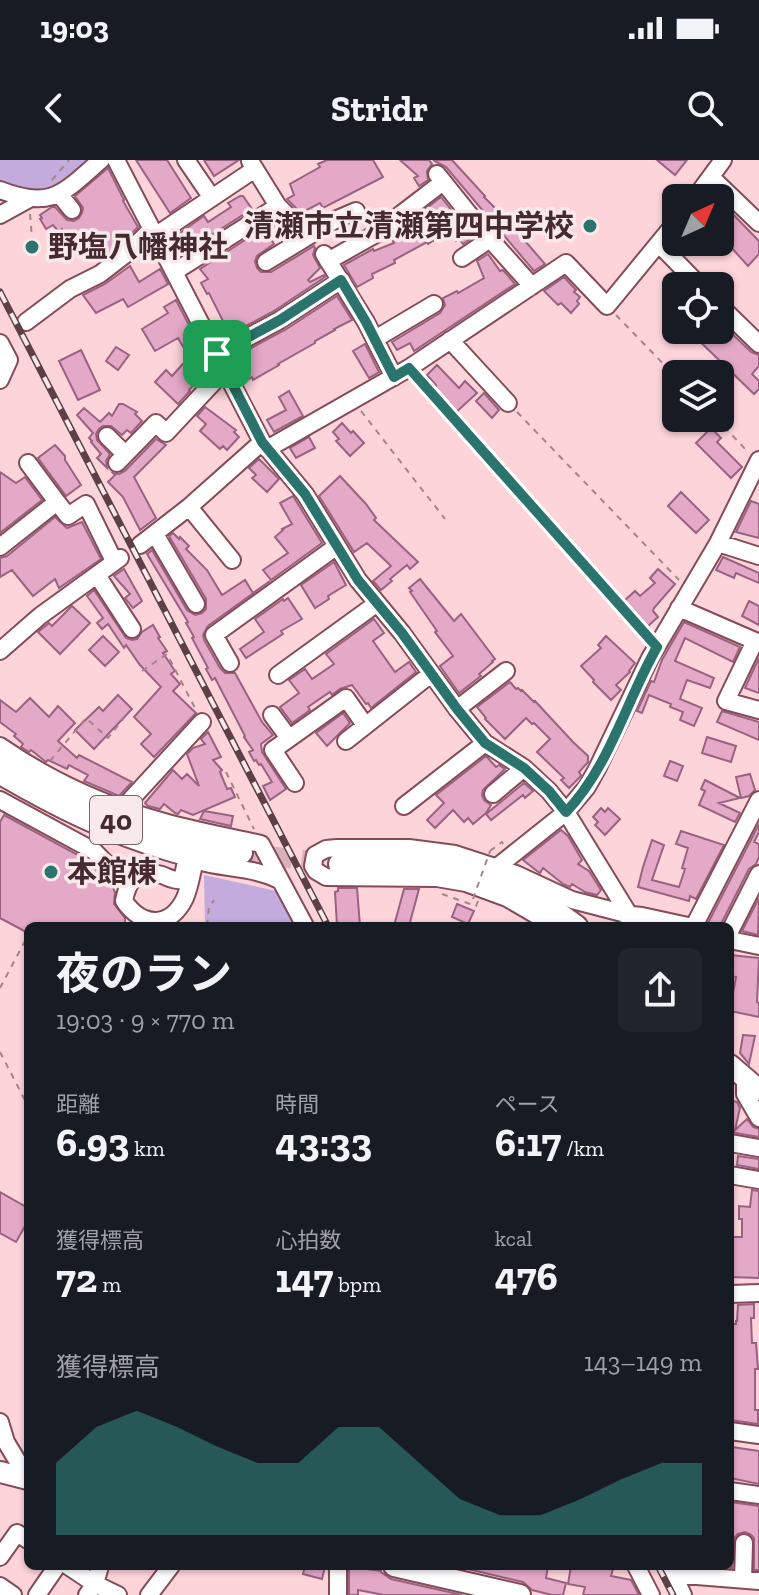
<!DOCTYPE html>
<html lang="ja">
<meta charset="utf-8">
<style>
body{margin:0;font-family:"Zilla Slab","Noto Sans JP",serif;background:#20242c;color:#f1f3f6;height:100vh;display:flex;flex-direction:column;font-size:30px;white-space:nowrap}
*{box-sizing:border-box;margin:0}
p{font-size:26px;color:#9ea1a6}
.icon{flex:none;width:44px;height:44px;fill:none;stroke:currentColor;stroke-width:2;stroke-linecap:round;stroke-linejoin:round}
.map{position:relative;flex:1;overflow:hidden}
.details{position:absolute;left:24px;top:762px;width:710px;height:648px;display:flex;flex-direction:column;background:#171b24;border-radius:12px;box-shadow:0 2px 6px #0004}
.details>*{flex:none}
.needle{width:52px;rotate:44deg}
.buttons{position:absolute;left:662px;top:24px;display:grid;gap:16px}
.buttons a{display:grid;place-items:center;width:72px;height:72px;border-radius:12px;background:#171b24;box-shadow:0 2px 6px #0004;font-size:40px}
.pin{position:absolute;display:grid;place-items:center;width:68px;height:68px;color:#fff;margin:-34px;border-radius:16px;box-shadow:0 4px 12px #0006}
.round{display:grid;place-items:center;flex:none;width:84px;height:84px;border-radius:12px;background:#20242c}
.headline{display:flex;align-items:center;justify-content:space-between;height:136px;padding:0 32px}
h1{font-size:44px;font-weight:700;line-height:60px}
.metrics{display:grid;grid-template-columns:repeat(3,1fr);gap:12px;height:136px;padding:8px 32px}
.metrics div{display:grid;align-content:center}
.metrics b{font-size:40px;font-weight:700}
.metrics small{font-size:22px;font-weight:400}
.metrics p{font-size:22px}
.chart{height:224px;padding:16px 32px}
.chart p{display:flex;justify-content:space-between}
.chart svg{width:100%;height:144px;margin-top:8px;fill:#2b736d;opacity:.7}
.status{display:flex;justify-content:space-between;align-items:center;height:56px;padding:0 40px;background:#171b24;direction:ltr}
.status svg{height:22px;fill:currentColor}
header{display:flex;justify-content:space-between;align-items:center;height:104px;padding:0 32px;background:#171b24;font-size:36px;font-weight:700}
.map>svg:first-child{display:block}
</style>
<div class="status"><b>19:03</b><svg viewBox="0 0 49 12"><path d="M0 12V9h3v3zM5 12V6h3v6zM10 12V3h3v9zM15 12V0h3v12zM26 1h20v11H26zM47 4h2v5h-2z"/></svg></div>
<header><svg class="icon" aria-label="back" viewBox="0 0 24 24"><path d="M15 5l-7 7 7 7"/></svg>Stridr<svg class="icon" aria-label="search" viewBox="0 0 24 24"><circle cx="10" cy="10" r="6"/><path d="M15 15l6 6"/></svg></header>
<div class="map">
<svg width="759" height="1435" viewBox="0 0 759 1435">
<rect width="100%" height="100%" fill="#fed4db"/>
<path fill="#c4abde" d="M0,0H101L57,35L0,30Z
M204,715L276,731L297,766H205Z"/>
<path fill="#e5a9c8" stroke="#996280" stroke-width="2" d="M136,0H167L191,38L170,53Z
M204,0H239L214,16Z
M327,0H373L383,17L323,48L320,43L301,53L287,39L294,35L290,24L320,7L318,4Z
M400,0H429L432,4L427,11L428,20L419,26L414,18L418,16Z
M433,0H452L485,36L484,37L520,73L519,74L545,104L534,111L446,7Z
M657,0H687L675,15Z
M108,8L124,40L123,41L138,67L119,86L107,94L94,81L89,86L83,79L81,82L70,71L66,74L62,69L59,72L53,65L46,69L40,59L42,58L40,55L52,47H55L67,60L74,61L79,58L82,53L83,48L75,36Z
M240,36H243L252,49L183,93L174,77L204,56L208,62L231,47L228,43Z
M441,37L473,77L463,84L459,79L456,81L450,70L428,84L427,82L394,100L395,103L372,114L373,118L357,127L344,105L373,89L374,91L394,83L391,78L418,63L415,57Z
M720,41L759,81V94L748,106L720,75Z
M276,60L286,69L270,78L274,84L257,96L255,101L257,108L261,112H271L314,86L315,88L313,95L320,108L308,120L310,122L324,115L325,117L274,151L221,179L214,165L223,161L209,133L207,134L201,123L208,119L200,109Z
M488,94L500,111L503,110L515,124L414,191L410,183L397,190L392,182L440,153L445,145L443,138L457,131L458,133L484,118L477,101Z
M130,106L139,122L160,109L168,124L128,147L123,139L96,153L83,135L105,124Z
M564,117L576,130L574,132L580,137L577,141L579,144L571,153L561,143L558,145L544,131Z
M337,136L352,160L334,169L335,170L315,181V183L278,204L279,205L253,220L252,217L249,219L243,208L240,209L234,197L285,170Z
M176,140L211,208L189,230L190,231L178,244L155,222L166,210L172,216L189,197L178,178L155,191L142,169L168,153L164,147Z
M726,168L751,192L759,195V206L752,214L759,221V229L754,234L688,170H704L713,178L716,174L718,176Z
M365,184L379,212L369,218L353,191Z
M116,187L129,195L118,210L106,201Z
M81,190L100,230L78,240L59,201Z
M437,205L459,228L465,221L477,233L454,254L443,243L445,241L435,232L436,225L427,215Z
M289,231L303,256L274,272L267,260L286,250L279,237Z
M484,233L499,250L492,258L476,241Z
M119,244H123L137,252L135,254L142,261L131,273L127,270L122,275L111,266H103L99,269L96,274L97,280L110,294L106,301L107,308L97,298L101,294L91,282L92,281L89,278L93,273L77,255L84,248L100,262L109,253L112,256Z
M205,247L236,270L234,272L239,277L227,290L223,286L220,289L200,271L206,264L197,256Z
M342,263L351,273L353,271L364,283L350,296L336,281L339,279L333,272Z
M711,268L721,278L717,282L742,307L731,318L696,283Z
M309,277L315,288L296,298L290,288Z
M156,279L166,285L134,317L156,358L140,370L123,337L108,322L115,315L113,313L119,314L125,311Z
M55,285L65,296V300L81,325L66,336L38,298Z
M259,299L279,319L267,332L252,318L256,315L249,308Z
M0,312L16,323L25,317L42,340L0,373Z
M340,316L366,344L376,358L374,360L418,402L410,409L407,405L390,419L392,421L381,430L373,421L391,406L367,383L354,392L319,336Z
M681,332L709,360L696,373L668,346Z
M293,336L322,383L271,420L263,410L288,393L275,377L283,370L282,369L292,364L280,343Z
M751,341L759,344V378L736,372Z
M55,357L67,368L82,362L101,399L59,428L55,419L33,436L12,410L0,417V398L7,396Z
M173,373L179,379L180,377L189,386L186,389L207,410L222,435L245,420L253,433L270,421L208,466L203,475L204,480L220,508L225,513H235L262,562L273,575L261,584L262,592L286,629L270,640L263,626L272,622L261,604L259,605L256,600L254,601L249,592L253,590L244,577L245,576L215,518L212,520L206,509L208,508L192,478L194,477L186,463L188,462L147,394L152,390L187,450L195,455L202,453L206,449V439L169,376Z
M723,397L759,413V423L736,413L734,418L716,410Z
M334,402L346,425L328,436L329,439L315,448L301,425Z
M124,409L142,441L133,448L125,438L130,434L114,416Z
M658,409L675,424L654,448L653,451L658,457L647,467L623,442L635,431L640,436L655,423L650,418Z
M420,419L454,461L461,454L495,499L492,501L493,502L479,514L481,516L459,533L440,506L453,496L435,472L437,471L410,432L412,431L409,428Z
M94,430L126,478L132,480L137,479L142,472L153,465L160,477L158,478L167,491L163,493L175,511L171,514L180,524L173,531L196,553L154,597L141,584L151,574L134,557L161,527L140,505L126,485L124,488L108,464L102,469L97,463L103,458L87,436Z
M288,438L302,459L281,471L283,474L246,498L240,489L264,472L255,459L283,439L284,441Z
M749,441L759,446V465L742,456Z
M72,446L90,463L60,494L38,472L49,463L52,466Z
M374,459L384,473L373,481L395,512L409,502L416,512L371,548L368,543L366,544L352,525L340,529L332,535L330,532L308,547L310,550L292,563L280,547L299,533L289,520L305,509L312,519L334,504L326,494Z
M684,462L740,487L733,502L685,478L675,501L714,518L710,528L687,520L680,539L702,548L694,566L680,560L683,552L670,547L671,544L649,535L642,553L637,551L651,521L654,522L662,500Z
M103,476L119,492L105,506L89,490Z
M606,476L635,503L629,511L630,512L616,525L621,530L611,540L593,522L594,520L581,506L601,488L598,485Z
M759,498V533L745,528Z
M510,522L516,529L518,528L521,531L522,530L534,542L535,541L573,582L588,596V602L579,612L581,615L580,617L569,628L561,620L564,618L537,592L550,579L534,563L532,564L526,558L505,579L485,559L486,558L477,547Z
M118,535L132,549L94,589L75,570L99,547L103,551Z
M30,538L49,557L58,546L75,563L58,581L77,598L79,595L132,622L119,636L84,621L88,615L69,605L67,609L48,600L46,602L31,590L29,592L21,587L23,584L14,576L16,574L0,562V540L16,552Z
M722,551L759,562V580L717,562Z
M343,553L350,563L327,586L316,573Z
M208,572L221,597L213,600L222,610L220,612L227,629L231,628L235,637L193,655L181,650L178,654L175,653L164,644L160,649L148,646L145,643L173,610L182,619L187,614L199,626L187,594L193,588L205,584L201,579Z
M707,577L736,586L731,602L702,593Z
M486,596L496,607L499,605L505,609L483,630L482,635L484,640L491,645L486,653L473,664L468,658L464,662L453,650L435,668L427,660L444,643L436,635Z
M670,601L683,606L677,621L664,616Z
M750,614L755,630L749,636L741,638L736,617Z
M705,620L740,638L719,643L740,653L735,662L699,645L705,631L701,629Z
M524,623L533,631L525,638L523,635L491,660L486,654Z
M601,648L605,652L608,648L620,659L605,675L595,665L598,662L593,657Z
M204,651L233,656L231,666L200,659Z
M4,655L87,700L111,724L115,732L114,744L125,758V766H28V773L0,758V662Z
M759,664V672L754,682L759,684V697L756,704L749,709L720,766H713L708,763Z
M561,670L568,676L582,700L578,704L589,711L601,730L597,735L585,732L572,724L570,727L563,724L543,708L540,713L537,711L523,700Z
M681,671L724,685L696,739L690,736L689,741L638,727L643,707L652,680L664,685L652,720L679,727L685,709L682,708L688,688L676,684Z
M338,728H357L360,766H337L335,732L338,731Z
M404,729H419L409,766H394Z
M759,738L758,775L742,771Z
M457,744L474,751L468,764L452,757Z
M730,795L759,798L757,842L759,843V857L730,851V838H732L736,817L730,816Z
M743,875L755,876L749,904L740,893Z
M730,940L737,942L740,948L735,970L747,959L753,967L759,969V977L730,972Z
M738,996L759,999V1009L737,1005Z
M752,1030L759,1031V1118L730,1117V1077H742V1059H739V1046L750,1047Z
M0,1032L28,1048V1061L16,1082L0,1073Z
M754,1144V1158H751L752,1183H756L758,1209H755V1250H758V1264L730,1260V1164H736V1161H737L738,1145Z
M732,1287L759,1291V1324L730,1318Z
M730,1342L759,1346V1410H754V1378L750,1374L745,1372L738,1374L734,1378L732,1408L720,1407L730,1406Z
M305,1406H325L322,1419L303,1414Z
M349,1406H368L367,1409L381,1411V1412L391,1419L462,1435H384L358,1430V1435H349Z
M455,1406H548L546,1418L566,1423L563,1435H552L532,1430L523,1422Z
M571,1406L594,1409L595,1406L613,1409L611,1416L631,1420L639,1435H583L585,1427L568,1424Z"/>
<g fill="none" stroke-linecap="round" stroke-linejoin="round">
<path stroke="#d9b2b9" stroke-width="20" stroke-dasharray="20 10" stroke-linecap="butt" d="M242,693L339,704"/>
<defs>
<path id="minor" d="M116,0L262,282L305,334L358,420L402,473L457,549L485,583L524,608L549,631L566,652L636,766
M186,0L212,38
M250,1L278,46L289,57L309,74
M437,14L481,69L532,126
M711,17L759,63
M0,30C52,50 63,33 101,0
M59,34L72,50
M695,38L723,0
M0,55L29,39
M155,76L255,9
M659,84L700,126
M324,94L366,162L394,217
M462,98L490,79
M328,101L374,75L443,22
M266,102L335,60L356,51
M174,112L278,46
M720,146L759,184
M26,162L70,129L100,114L126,94L151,70
M375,179L434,144
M450,180L508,243
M0,183L9,200L0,220
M217,194L280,160L341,120
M107,276L125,294
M267,289L409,208L566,103L607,146L676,62
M117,303L156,263L166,273L225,210
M57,342L68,356L86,344L114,401
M189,347L232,400
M155,374L196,444
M718,383L759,396
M140,385L189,347L262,282
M0,387L57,342L28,303
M97,415L132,469
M679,448L755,481L726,541L759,550
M0,491L40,456L120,398
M230,503L214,475L337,386
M278,515L376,444
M457,549L506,511
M272,555L289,578
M346,581L431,514
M0,586C49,620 106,646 164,662C196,671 229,677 261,684L305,766
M0,616C55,648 107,674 168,692C182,696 196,701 210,704C235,709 259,709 281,721
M295,623L273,590L346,538L365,565
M493,634L524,608
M0,640L94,691L127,725
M404,646L485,583
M123,648L202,562
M187,697L182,720C173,721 170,718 162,715C138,708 128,719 124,741C142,767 170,769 185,738C190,726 192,712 195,700
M497,707L566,652L587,627L597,609L650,498L718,383L759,300
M623,754L642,756L688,766
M555,766L507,738L466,723L437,718L326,717L316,711L313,706L315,695L326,689L337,688H409L455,694L516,714L572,740L630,755
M694,766L759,640
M730,771L759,714
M730,780L759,786
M745,918V934L759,958
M730,983L759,988
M730,1015L759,1020
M730,1134L759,1133
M0,1262L6,1282L18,1302L17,1316
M730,1271L759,1275
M730,1331L759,1335
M0,1397L17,1373L28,1380
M68,1406L95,1424L87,1435
M100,1406L95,1424L118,1435
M338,1406V1435
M636,1406L651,1435
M670,1408L683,1435
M672,1414L759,1421
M743,1420L744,1383
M0,1426L13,1435
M37,1435L57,1406
M149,1435L171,1406"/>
<path id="major" d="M0,600C73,649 157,677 242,693
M339,704L441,706L477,715L510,726L541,740L577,766
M730,905L759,930
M0,1312L28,1319
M394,1406L520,1435"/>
</defs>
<use href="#minor" stroke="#854b57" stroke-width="20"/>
<use href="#major" stroke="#854b57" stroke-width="24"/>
<path stroke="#a68389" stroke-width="2" stroke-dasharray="6 6" stroke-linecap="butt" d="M52,20L69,0
M30,54L34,101
M616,155L676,217
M418,218L648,476
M361,251L445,359
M517,252L679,420
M716,258L748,292
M142,511L167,494L196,550
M50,601L86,558L108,578L124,558
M226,612L254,669
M490,691L502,682L503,684
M442,734L476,746L478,741
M207,766L209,747L214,740
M0,828L25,781
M0,892L28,946"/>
<use href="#minor" stroke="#fff" stroke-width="16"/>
<use href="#major" stroke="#fff" stroke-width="20"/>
<defs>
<path id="rail" d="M0,132L328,766
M658,1406L673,1435"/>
</defs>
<use href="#rail" stroke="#5c4045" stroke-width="7"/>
<use href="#rail" stroke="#f8e9eb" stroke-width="4" stroke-dasharray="12" stroke-linecap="butt"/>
<path stroke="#a68389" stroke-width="2" stroke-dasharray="6 6" stroke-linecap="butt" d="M473,739L490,691"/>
</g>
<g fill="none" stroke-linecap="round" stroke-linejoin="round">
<defs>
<path id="route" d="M341,120L366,162L394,217L409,208L657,487C626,541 610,606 566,652L549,631L524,608L485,583L457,549L402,473L358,420L305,334L262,282L217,194L280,160Z"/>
</defs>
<use href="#route" stroke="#fff" stroke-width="16"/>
<use href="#route" stroke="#2b736d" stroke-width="10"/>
</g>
<g fill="#2b736d" stroke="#f8e9eb" stroke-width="3">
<circle cx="590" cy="66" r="8"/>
<circle cx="32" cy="87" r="8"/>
<circle cx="51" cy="712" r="8"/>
</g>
<g text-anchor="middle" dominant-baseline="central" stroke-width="7" stroke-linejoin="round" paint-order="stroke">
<rect fill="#f8e9eb" stroke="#7b6468" stroke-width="2" x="90" y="636" width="52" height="48" rx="6"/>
<g font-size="28" font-weight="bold" fill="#452b30">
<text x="116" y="660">40</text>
</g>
<g font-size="30" font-weight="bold" fill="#452b30" stroke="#f8e9eb" text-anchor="start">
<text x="574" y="66" text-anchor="end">清瀬市立清瀬第四中学校</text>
<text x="48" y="87">野塩八幡神社</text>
<text x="67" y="712">本館棟</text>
</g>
</g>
</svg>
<div class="buttons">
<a><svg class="needle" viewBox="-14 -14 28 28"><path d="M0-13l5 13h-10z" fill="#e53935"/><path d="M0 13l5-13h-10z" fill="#9ea1a6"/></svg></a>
<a><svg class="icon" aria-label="locate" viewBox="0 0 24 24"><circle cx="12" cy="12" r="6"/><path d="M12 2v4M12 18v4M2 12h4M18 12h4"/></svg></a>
<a><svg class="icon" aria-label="layers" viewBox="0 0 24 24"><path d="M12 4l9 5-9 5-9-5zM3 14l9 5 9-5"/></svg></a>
</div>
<div class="pin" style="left:217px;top:194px;background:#1e9e55"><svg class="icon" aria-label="arrive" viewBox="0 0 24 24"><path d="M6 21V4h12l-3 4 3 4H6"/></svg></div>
<section class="details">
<div class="headline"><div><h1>夜のラン</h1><p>19:03 · 9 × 770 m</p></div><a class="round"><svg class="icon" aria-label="share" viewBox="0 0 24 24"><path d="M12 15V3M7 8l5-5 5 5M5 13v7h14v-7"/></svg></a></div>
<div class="metrics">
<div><p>距離</p><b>6.93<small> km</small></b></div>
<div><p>時間</p><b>43:33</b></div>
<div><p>ペース</p><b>6:17<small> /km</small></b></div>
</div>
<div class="metrics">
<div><p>獲得標高</p><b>72<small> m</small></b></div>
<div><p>心拍数</p><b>147<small> bpm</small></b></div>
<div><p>kcal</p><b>476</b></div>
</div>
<div class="chart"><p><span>獲得標高</span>143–149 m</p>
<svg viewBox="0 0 160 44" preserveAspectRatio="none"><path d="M0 44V22L10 11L20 6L30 11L40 17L50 22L60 22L70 11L80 11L90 22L100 33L110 38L120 38L130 33L140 27L150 22L160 22V44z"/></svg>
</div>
</section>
</div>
